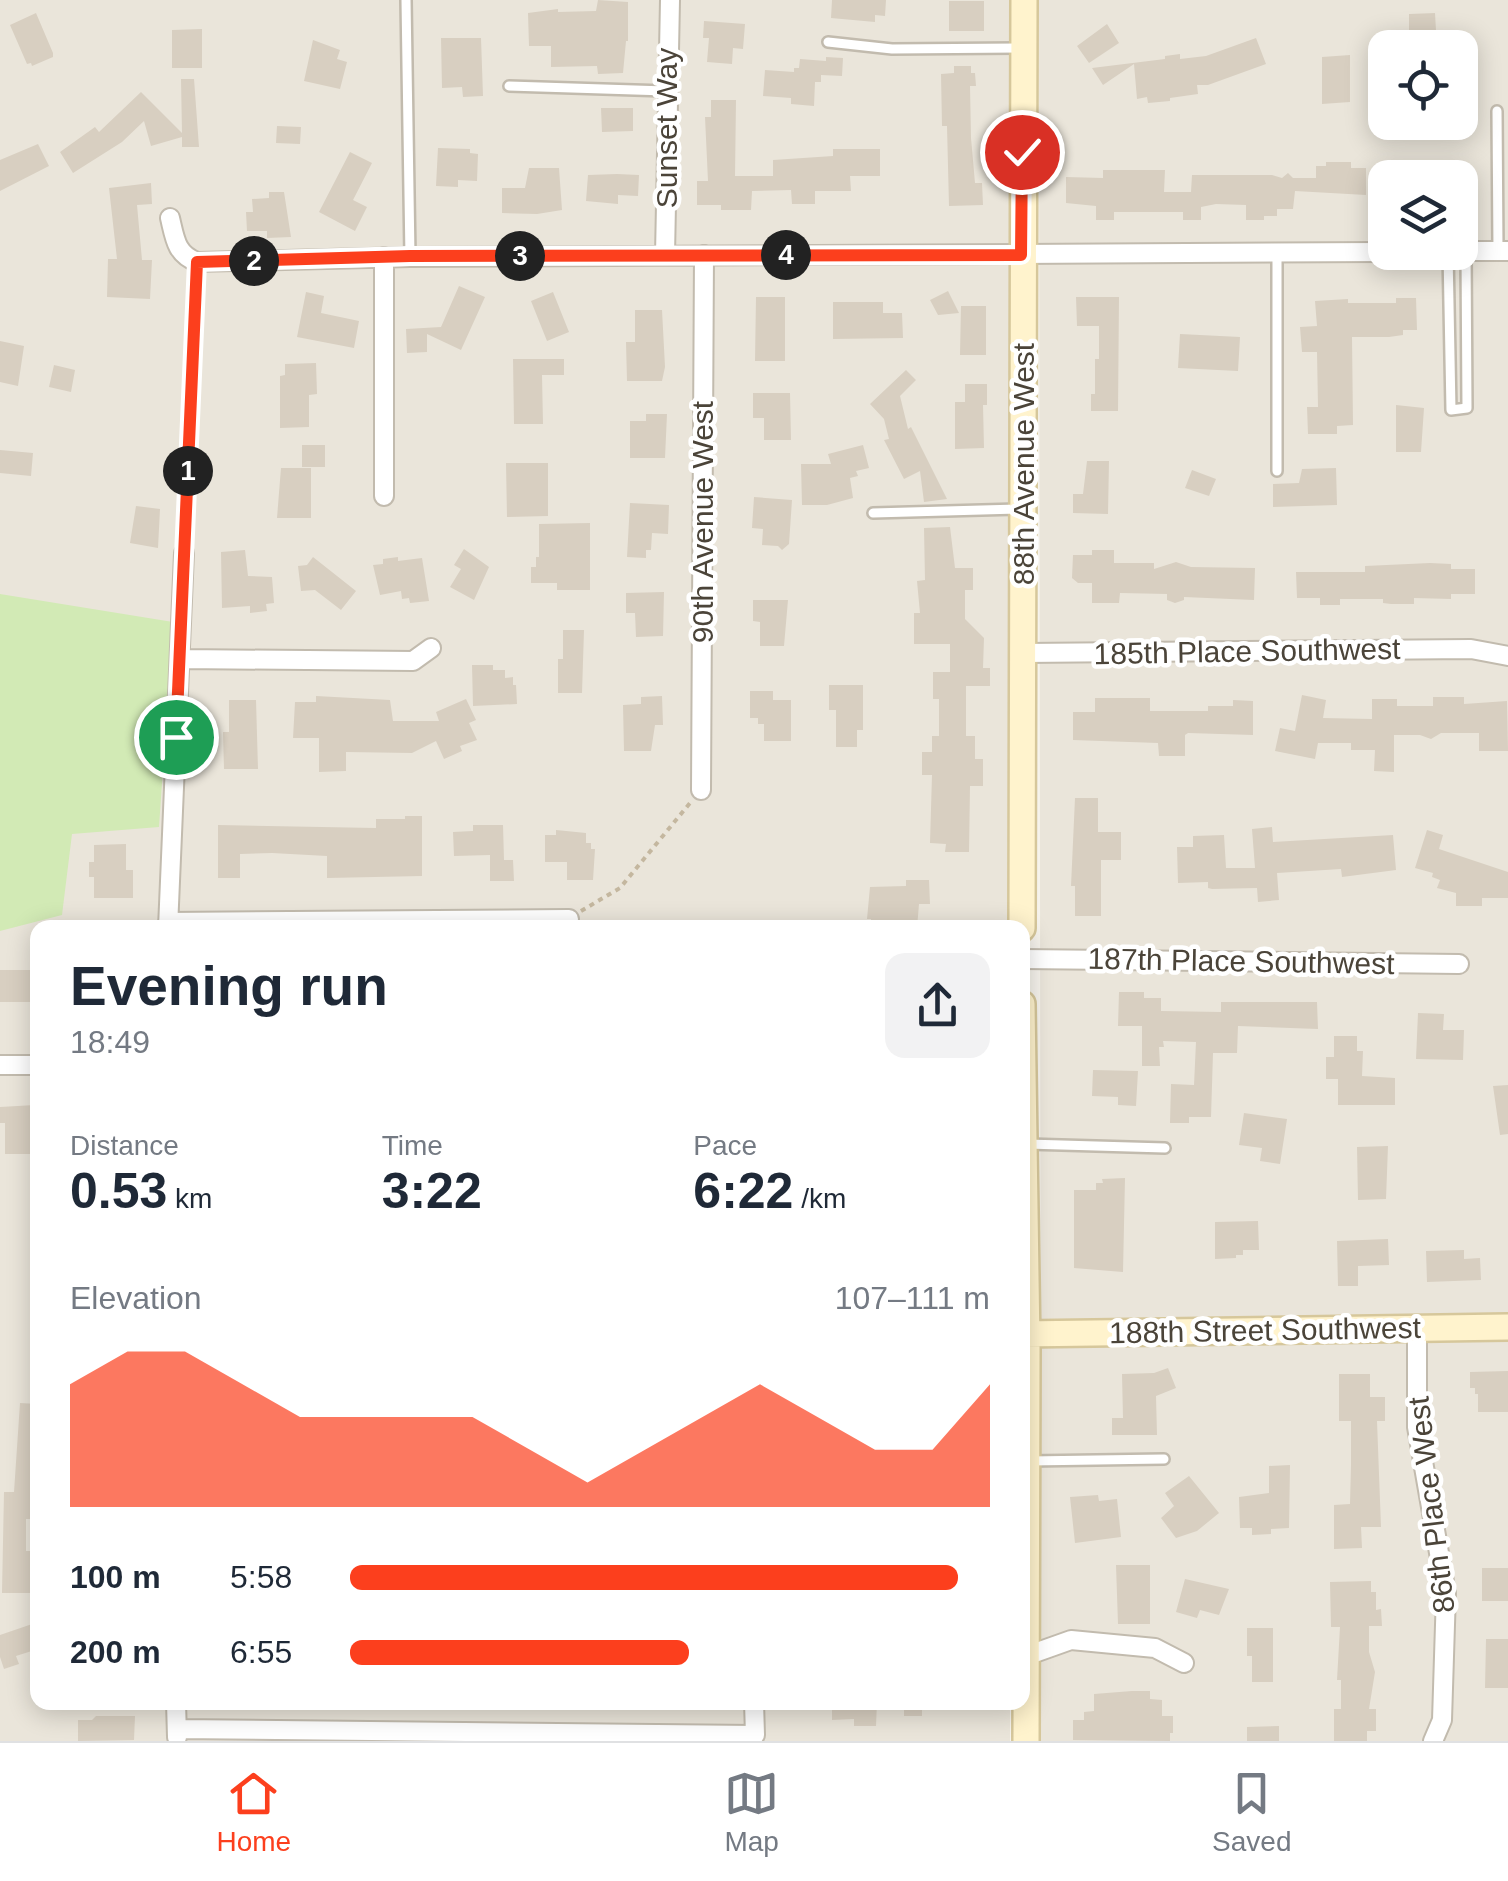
<!DOCTYPE html>
<meta charset="utf-8">
<style>
body{margin:0;font-family:Arial,sans-serif;background:#f2f2f3;color:#1f2937;height:100vh;display:flex;flex-direction:column;font-size:38px;white-space:nowrap}
*{box-sizing:border-box;margin:0}
p{font-size:32px;color:#747a83}
.icon{flex:none;width:55px;height:55px;fill:none;stroke:currentColor;stroke-width:2;stroke-linecap:round;stroke-linejoin:round}
.map{position:relative;flex:1;overflow:hidden}
.sheet{position:absolute;left:30px;top:920px;width:1000px;height:790px;display:flex;flex-direction:column;background:#fff;border-radius:20px;box-shadow:0 5px 25px #0003}
.sheet>*{flex:none}
.tools{position:absolute;left:1368px;top:30px;display:grid;gap:20px}
.tools a{display:grid;place-items:center;width:110px;height:110px;border-radius:20px;background:#fff;box-shadow:0 5px 25px #0003;font-size:50px}
.pin{position:absolute;display:grid;place-items:center;width:85px;height:85px;color:#fff;margin:-42px;border:5px solid #fff;border-radius:50%;box-shadow:0 2px 10px #0007}
.km{position:absolute;width:50px;height:50px;margin:-25px;border-radius:50%;background:#222;color:#fff;font-size:28px;line-height:50px;text-align:center}
.round{display:grid;place-items:center;flex:none;width:105px;height:105px;border-radius:20px;background:#f2f2f3}
.overview{display:flex;align-items:center;justify-content:space-between;height:170px;padding:0 40px}
h1{font-size:55px;font-weight:800;line-height:75px}
.stats{display:grid;grid-template-columns:repeat(3,1fr);gap:15px;height:170px;padding:10px 40px}
.stats div{display:grid;align-content:center}
.stats b{font-size:50px;font-weight:800}
.stats small{font-size:28px;font-weight:400}
.stats p{font-size:28px}
.chart{height:280px;padding:20px 40px}
.chart p{display:flex;justify-content:space-between}
.chart svg{width:100%;height:180px;margin-top:10px;fill:#fc3f1d;opacity:.7}
ul{padding:0 40px;list-style:none;font-size:32px}
li{display:grid;grid-template-columns:160px 120px 1fr;align-items:center;height:75px}
li i{height:25px;border-radius:12px;background:#fc3f1d}
.tab-bar{display:flex;justify-content:space-around;align-items:center;height:140px;border-top:2px solid #e0e1e3;background:#fff;font-size:28px;color:#747a83}
.tab-bar a{display:grid;justify-items:center;gap:5px}
.tab-bar .on{color:#fc3f1d}
.map>svg:first-child{display:block}
</style>
<div class="map">
<svg width="1508" height="1741" viewBox="0 0 1508 1741">
<rect width="100%" height="100%" fill="#f6f3ec"/>
<path fill="#eae5da" fill-rule="evenodd" d="M0,0H1010V927L38,928V1702H1010V1741H0Z
M1039,0H1508V1741H1041ZM1385,48H1460V122H1385ZM1385,178H1460V252H1385Z"/>
<path fill="#d2eab5" d="M0,594L173,622L159,827L72,834L62,915L0,931Z"/>
<path fill="#d8cfc1" d="M598,0L628,2V41H626L623,73L598,74L597,66L551,67V46H529L528,13L558,9V12L596,11Z
M832,0H886L885,16L875,15V22L831,18Z
M949,1H984V31H949Z
M36,13L53,53V57L32,66L31,63L27,64L10,25Z
M1435,13L1437,48H1414V33H1409V14Z
M704,21L745,24L743,49L733,48L732,64L707,62L709,38H703Z
M1107,24L1119,43L1089,63L1077,46Z
M202,29V68H172V30Z
M441,38H481L483,96L463,97L462,87L442,88Z
M1256,38L1266,64L1208,85H1197L1198,94L1170,98V101L1148,103L1147,97L1137,99L1134,64L1103,85L1092,68L1165,59V56L1180,54V59L1206,56Z
M313,40L340,50L337,59L347,62L340,89L304,81Z
M1350,55V102L1322,104V57Z
M826,57L843,58L842,76L821,75V82H815L814,106L791,104V98L763,96L765,70L794,72V68H799L800,59L826,61Z
M954,66H971V73H975L976,86H970L971,138L975,183H982L983,205L949,206L947,126H942L941,74L954,73Z
M181,79H194L199,147H182V137L151,146L144,121L122,142L73,173L60,152L95,127L99,132L141,92L182,133Z
M711,100H736L735,176H773V160L833,156V149H880V176H850L851,191H815V204H792L791,190L752,191L751,210H721V205H697V181H708L705,117H711Z
M601,108H633V131L602,132Z
M1427,122H1454V138H1427Z
M277,126L301,127L300,144L276,143Z
M38,144L49,166L0,191V160Z
M438,148L470,149V153L478,154L477,181L458,180V187L436,186Z
M350,152L372,163L353,200L367,207L355,231L319,212Z
M1326,162H1351V168H1366V195L1295,191L1293,209H1277V216H1264V220H1246V205L1216,204L1201,207V220H1183V212H1114V220H1096V206L1066,203V177L1103,178V170H1165L1164,192H1191L1192,175H1272L1282,178L1288,173L1293,178H1316V166H1326Z
M529,168H559L562,210L537,214L502,213V188H525Z
M617,174L639,175L638,196L618,195V204L586,201L588,175Z
M151,183L152,204L137,205L142,260H152L150,299L107,297L108,259H117L109,188Z
M269,192H284L291,237L267,238V231H247L246,212H253L252,199L269,198Z
M459,286L485,297L461,350L427,334V352L407,353L406,329L441,327Z
M948,291L959,313L938,315L930,300Z
M306,292L324,296L321,313L359,321L354,348L297,337Z
M553,292L569,332L547,341L531,301Z
M756,297H785V361H755Z
M1076,297H1119L1118,411H1091V394H1095V359H1099V326H1077Z
M1396,298H1416L1417,330H1403V335L1389,337H1352L1353,425L1337,426V434H1308L1307,407H1318L1317,352H1302L1300,327L1317,326L1315,301L1348,299V303H1396Z
M833,302H883V313H902L903,338L833,339Z
M961,306H986V355H960Z
M635,310H662L665,367L662,381H627L626,342H635Z
M1180,334L1240,337L1238,371L1178,368Z
M0,341L24,346L18,386L0,382Z
M513,359H564V375H542L543,424H514Z
M316,363L317,394L309,395V427L280,428V376L285,375V364Z
M54,365L75,370L71,392L49,387Z
M906,370L916,380L900,396L908,429L911,427L947,499L924,502L920,471L904,479L884,440L889,439L884,419L870,404Z
M965,384H987V405H983L984,448L955,449V402H965Z
M753,393H790L791,440H764V418H753Z
M1396,405L1424,408L1421,452H1396Z
M646,414H667L665,458H630V421H646Z
M302,445H325V467H302Z
M863,445L869,468L856,471L858,476L850,478L853,498L827,505H802L801,464H831L828,454Z
M0,450L33,453L31,476L0,473Z
M1087,461H1109L1108,514L1073,513V494H1083Z
M506,463H548V516L507,517Z
M281,468H311V518H277Z
M1336,468L1337,505L1273,507V484L1299,483L1302,469Z
M1192,470L1216,479L1209,496L1185,488Z
M754,497L792,500L789,544L782,550L778,546L762,545L763,529L752,528Z
M630,503L669,505L668,534L652,533L651,550H646V558L627,557Z
M136,506L160,509L158,548L130,543Z
M590,523V590H557V583H531V567H536V557H539V524Z
M950,527L955,568H973V590H965V619L984,638L983,668H990V686H966V736H975V759H983V786H970L969,852H945L946,844L930,843L932,775H922V752H932V736H939V699H933V672H950V644H914V613H920L917,581L925,580L924,528Z
M464,549L489,567L474,600L450,587L461,569L454,565Z
M245,550L248,576L272,577L274,603L266,604L267,611L250,613V606L222,608L221,552Z
M1092,550H1114V563H1154V569L1176,562L1191,567L1255,568L1254,600L1184,597V600L1175,603L1167,600V594L1120,593L1119,603H1092V583H1078L1072,578L1073,555H1092Z
M313,557L356,591L341,610L315,590L301,591L298,566L307,565Z
M398,557V561L422,558L429,601L410,603L409,598L402,599L401,591L380,595L373,565L383,564V559Z
M1430,563L1451,564V569H1475V594H1451V599L1414,598V604H1391L1383,603V599H1340V605H1320V598H1297L1296,572H1365V566Z
M664,592L663,636L636,637L635,613H626V593Z
M753,600H788L784,646H760V622L753,621Z
M563,630H584L582,693H558V659H563Z
M472,665H493V670H505V678L513,677V685H516L517,704L473,706Z
M829,685H863V730H857V747H836V710H829Z
M750,691H773V700H791V741H764V724H758V718H750Z
M1302,695L1326,700L1323,718L1372,719V699H1397V706H1433V697H1464V704L1507,701L1508,751H1479V733H1441L1431,739L1420,735H1394V772L1374,771L1375,750H1351V743H1318L1315,759L1275,751L1280,728L1295,731Z
M316,696L390,700L393,721H439L436,712L466,699L476,720L469,723L477,740L460,746L462,751L444,759L436,741L412,753L346,752V771L319,772V738H293L295,702H316Z
M662,696L663,725H655L651,751H624L623,705L641,704V697Z
M1095,698H1150V711H1208V706H1233V700L1253,701V735L1188,733L1185,735V756H1159L1158,743L1073,740V712H1095Z
M229,700H256L258,769H224L223,732H229Z
M1075,798H1098V832H1121V860H1101V916H1075V886H1071Z
M405,816H422V876L327,878V856L272,853L240,854V878H218V825L376,828V819H405Z
M473,825H503L504,860H513L514,881H490V855L454,856L453,832L473,831Z
M1272,827L1273,842L1393,835L1396,870L1342,877L1341,869L1277,873L1279,900L1258,902L1257,888L1212,889L1208,888V882L1178,883L1177,847H1193V836L1224,835L1226,868H1255L1252,829Z
M556,830L586,833V843H591V849H595L593,880H567V862H545V835H556Z
M1427,830L1443,835L1439,849L1508,872V898H1482V906H1456V893L1437,888L1440,880L1432,877L1433,873L1415,868Z
M126,844V870H133V898H94V877H89V862H94V845Z
M906,880H929L930,904H919L917,928H871V919H867L870,887L906,886Z
M0,970H31V1002H0Z
M1119,992H1144V998H1161V1011L1221,1012V1002H1317L1318,1029L1238,1026L1237,1053H1213L1211,1117H1189V1123H1170L1171,1084L1194,1085L1196,1042L1163,1041L1164,1047H1159L1160,1066H1142V1026H1118Z
M1418,1013L1444,1014L1443,1030H1464L1463,1060L1416,1059Z
M1334,1036H1357V1051H1363L1362,1076L1395,1078V1105H1338V1079H1326V1057H1334Z
M1093,1070L1138,1071L1136,1106L1118,1105V1097L1092,1096Z
M1508,1085V1134L1500,1135L1493,1086Z
M35,1105L38,1154H5V1123H0V1107Z
M1244,1113L1287,1119L1280,1164L1260,1161L1262,1148L1239,1145Z
M1388,1146L1386,1199L1358,1200L1357,1147Z
M1125,1178L1123,1272L1074,1268V1190H1096V1183H1103L1102,1179Z
M1258,1221L1259,1250H1243V1255H1236V1258L1215,1259V1222Z
M1388,1239L1389,1265L1358,1266V1286H1338L1337,1241Z
M1464,1250V1259L1480,1258L1481,1280L1427,1282L1426,1251Z
M1168,1368L1176,1388L1156,1396L1157,1435H1112V1418H1123L1122,1374L1154,1373Z
M1508,1371V1412H1478V1394H1475V1388H1470V1372Z
M1339,1374H1370V1397H1385V1421H1377L1381,1527H1361L1362,1548L1334,1549V1505L1350,1504L1351,1465V1421H1339Z
M20,1403L38,1404V1519H26V1551H33V1560H38V1579H33V1593H2L4,1492H14Z
M1290,1465L1289,1528L1271,1529V1534L1252,1535V1528H1240L1239,1497L1269,1493V1466Z
M1189,1476L1219,1513L1197,1531L1176,1538L1161,1518L1174,1506L1165,1493Z
M1098,1495L1099,1501L1117,1499L1121,1537L1075,1543L1070,1497Z
M1116,1565H1150V1624H1118Z
M1482,1568H1508V1601H1482Z
M1185,1579L1229,1589L1219,1615L1200,1610L1197,1618L1176,1612Z
M1371,1581V1592H1376V1610L1381,1609L1382,1626H1369V1652L1375,1672L1369,1709H1376V1731H1367V1741H1334V1709H1341V1680H1337L1340,1627H1331L1330,1582Z
M38,1622V1649L16,1656L19,1664L4,1669L0,1657V1635Z
M1247,1628H1273V1682H1252V1656H1247Z
M1486,1639H1508V1688H1485Z
M1132,1691H1150V1699L1162,1700V1716H1173V1733H1170V1741L1073,1740V1720H1084V1712L1094,1711V1694Z
M832,1702H877L876,1726H854V1719L832,1720Z
M904,1702H922V1716H904Z
M96,1716H135L134,1740L78,1741V1720H92Z
M1279,1726V1741H1247V1727Z"/>
<g fill="none" stroke-linecap="round" stroke-linejoin="round">
<defs>
<path id="lane" d="M406,0L410,257
M828,42L892,49L1019,48
M509,86L666,91
M1497,111L1498,251
M1448,252L1451,410L1467,408L1466,251
M1277,253V471
M873,513L1020,509
M1027,1144L1165,1148
M1029,1461L1164,1459"/>
<path id="street" d="M170,218C175,239 176,254 197,262L410,257L1385,252
M1460,251H1508
M665,255L670,0
M384,496V257
M1024,653L1471,649L1508,656
M182,659L413,661L431,648
M701,790L704,255
M168,922L569,919
M168,928L184,553
M1022,959L1459,964
M0,1065H38
M1417,1328V1427L1446,1593L1442,1720L1433,1741
M1026,1656L1071,1640L1155,1648L1184,1663
M176,1702L177,1737
M177,1729L755,1735L754,1702"/>
<path id="secondary" d="M1022,928L1024,0
M1022,1004L1027,1346L1026,1741
M1022,1334L1508,1327"/>
</defs>
<use href="#lane" stroke="#c2bbae" stroke-width="14"/>
<use href="#street" stroke="#c2bbae" stroke-width="22"/>
<use href="#secondary" stroke="#d6c79b" stroke-width="30"/>
<path stroke="#c4b79f" stroke-width="4" stroke-dasharray="5 5" stroke-linecap="butt" d="M185,538L197,278
M581,911L620,888L690,803"/>
<use href="#lane" stroke="#fff" stroke-width="9"/>
<use href="#street" stroke="#fff" stroke-width="18"/>
<use href="#secondary" stroke="#fff3cd" stroke-width="25"/>
</g>
<g fill="none" stroke-linecap="round" stroke-linejoin="round">
<defs>
<path id="route" d="M176,737L197,262L410,256L1021,255L1022,152"/>
</defs>
<use href="#route" stroke="#fff" stroke-width="20"/>
<use href="#route" stroke="#fc3f1d" stroke-width="12"/>
</g>
<g text-anchor="middle" dominant-baseline="central" stroke-width="9" stroke-linejoin="round" paint-order="stroke">
<g font-size="30" fill="#4b4439" stroke="#fff">
<text transform="translate(666 128) rotate(-90)">Sunset Way</text>
<text transform="translate(1023 464) rotate(-90)">88th Avenue West</text>
<text transform="translate(702 522) rotate(-90)">90th Avenue West</text>
<text transform="translate(1247 651) rotate(-1)">185th Place Southwest</text>
<text transform="translate(1241 961) rotate(1)">187th Place Southwest</text>
<text transform="translate(1265 1330) rotate(-1)">188th Street Southwest</text>
<text transform="translate(1431 1505) rotate(-97)">86th Place West</text>
</g>
</g>
</svg>
<div class="tools">
<a><svg class="icon" aria-label="locate" viewBox="0 0 24 24"><circle cx="12" cy="12" r="6"/><path d="M12 2v4M12 18v4M2 12h4M18 12h4"/></svg></a>
<a><svg class="icon" aria-label="layers" viewBox="0 0 24 24"><path d="M12 4l9 5-9 5-9-5zM3 14l9 5 9-5"/></svg></a>
</div>
<div class="pin" style="left:176px;top:737px;background:#1e9e55"><svg class="icon" aria-label="arrive" viewBox="0 0 24 24"><path d="M6 21V4h12l-3 4 3 4H6"/></svg></div>
<div class="pin" style="left:1022px;top:152px;background:#d93025"><svg class="icon" aria-label="check" viewBox="0 0 24 24"><path d="M5 12l5 5 9-10"/></svg></div>
<b class="km" style="left:188px;top:471px">1</b>
<b class="km" style="left:254px;top:261px">2</b>
<b class="km" style="left:520px;top:256px">3</b>
<b class="km" style="left:786px;top:255px">4</b>
<section class="sheet">
<div class="overview"><div><h1>Evening run</h1><p>18:49</p></div><a class="round"><svg class="icon" aria-label="share" viewBox="0 0 24 24"><path d="M12 15V3M7 8l5-5 5 5M5 13v7h14v-7"/></svg></a></div>
<div class="stats">
<div><p>Distance</p><b>0.53<small> km</small></b></div>
<div><p>Time</p><b>3:22</b></div>
<div><p>Pace</p><b>6:22<small> /km</small></b></div>
</div>
<div class="chart"><p><span>Elevation</span>107–111 m</p>
<svg viewBox="0 0 160 44" preserveAspectRatio="none"><path d="M0 44V14L10 6L20 6L30 14L40 22L50 22L60 22L70 22L80 30L90 38L100 30L110 22L120 14L130 22L140 30L150 30L160 14V44z"/></svg>
</div>
<ul>
<li><b>100 m</b>5:58<i style="width:95%"></i></li>
<li><b>200 m</b>6:55<i style="width:53%"></i></li>
</ul>
</section>
</div>
<nav class="tab-bar">
<a class="on"><svg class="icon" aria-label="home" viewBox="0 0 24 24"><path d="M3 11l9-7 9 7M6 9v11h12V9"/></svg>Home</a>
<a><svg class="icon" aria-label="map" viewBox="0 0 24 24"><path d="M3 6l6-2 6 2 6-2v14l-6 2-6-2-6 2zM9 4v14M15 6v14"/></svg>Map</a>
<a><svg class="icon" aria-label="saved" viewBox="0 0 24 24"><path d="M7 4h10v16l-5-4-5 4z"/></svg>Saved</a>
</nav>
